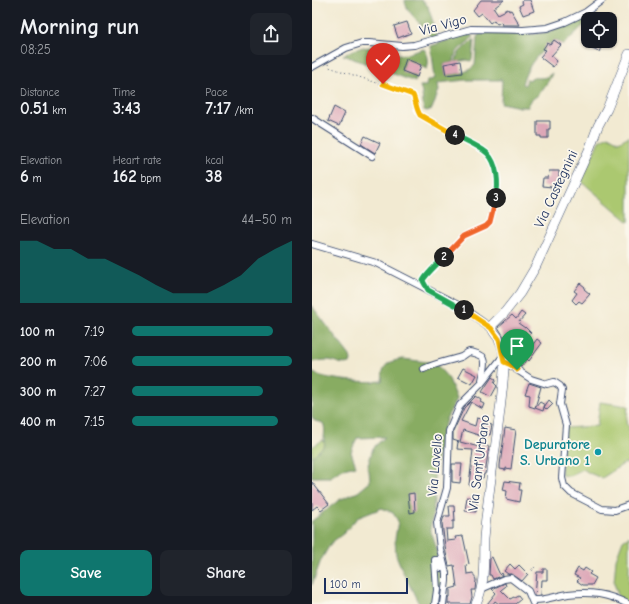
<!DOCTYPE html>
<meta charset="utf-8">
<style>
body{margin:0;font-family:"Comic Neue",sans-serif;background:#20242c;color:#f1f3f6;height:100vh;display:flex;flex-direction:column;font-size:15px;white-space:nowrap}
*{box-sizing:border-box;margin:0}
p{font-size:13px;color:#9ea1a6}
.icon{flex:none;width:22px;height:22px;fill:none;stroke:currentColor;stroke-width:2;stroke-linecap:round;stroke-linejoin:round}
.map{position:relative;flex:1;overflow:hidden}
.details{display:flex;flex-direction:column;background:#171b24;width:312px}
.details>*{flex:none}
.controls{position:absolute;left:269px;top:12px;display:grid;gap:8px}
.controls a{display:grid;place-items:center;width:36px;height:36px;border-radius:8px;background:#171b24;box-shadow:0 1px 3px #0004;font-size:20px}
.scale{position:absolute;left:12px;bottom:10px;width:84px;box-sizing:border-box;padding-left:4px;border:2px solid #1b2f5e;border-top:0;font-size:11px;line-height:14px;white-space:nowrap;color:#1b2f5e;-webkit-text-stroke:3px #fbf7ec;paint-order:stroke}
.pin{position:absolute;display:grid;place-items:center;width:34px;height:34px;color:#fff;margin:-41px -17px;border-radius:50% 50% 50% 0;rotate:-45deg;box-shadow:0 0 4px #0007}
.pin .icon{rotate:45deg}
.km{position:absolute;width:20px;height:20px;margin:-10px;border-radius:50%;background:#222;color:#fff;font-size:11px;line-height:20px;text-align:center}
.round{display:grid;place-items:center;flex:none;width:42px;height:42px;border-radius:8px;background:#20242c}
.overview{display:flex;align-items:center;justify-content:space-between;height:68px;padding:0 20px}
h1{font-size:22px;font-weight:800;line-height:30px}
.metrics{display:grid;grid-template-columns:repeat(3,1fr);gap:6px;height:68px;padding:4px 20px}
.metrics div{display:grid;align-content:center}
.metrics b{font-size:17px;font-weight:800}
.metrics small{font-size:11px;font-weight:400}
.metrics p{font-size:11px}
.chart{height:112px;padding:8px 20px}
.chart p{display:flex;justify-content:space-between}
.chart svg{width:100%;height:72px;margin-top:4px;fill:#0f766e;opacity:.7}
.primary-button{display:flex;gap:8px;margin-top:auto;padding:8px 20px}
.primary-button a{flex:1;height:46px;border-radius:8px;background:#0f766e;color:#fff;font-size:16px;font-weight:800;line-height:46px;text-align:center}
.primary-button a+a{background:#20242c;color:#f1f3f6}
ul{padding:0 20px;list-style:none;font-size:13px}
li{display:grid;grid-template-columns:64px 48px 1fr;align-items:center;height:30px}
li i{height:10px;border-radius:5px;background:#0f766e}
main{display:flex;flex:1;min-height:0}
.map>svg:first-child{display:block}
</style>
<main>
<section class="details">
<div class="overview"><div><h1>Morning run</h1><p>08:25</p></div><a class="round"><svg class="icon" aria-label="share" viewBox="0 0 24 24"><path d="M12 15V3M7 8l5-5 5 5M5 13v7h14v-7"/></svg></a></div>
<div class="metrics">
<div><p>Distance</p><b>0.51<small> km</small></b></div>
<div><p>Time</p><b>3:43</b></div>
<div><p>Pace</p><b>7:17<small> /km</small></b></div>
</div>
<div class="metrics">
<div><p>Elevation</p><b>6<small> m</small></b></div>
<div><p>Heart rate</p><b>162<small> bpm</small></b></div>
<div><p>kcal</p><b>38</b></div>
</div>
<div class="chart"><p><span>Elevation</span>44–50 m</p>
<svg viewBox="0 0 160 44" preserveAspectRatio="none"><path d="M0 44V6L10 6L20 11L30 11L40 17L50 17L60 22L70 27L80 33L90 38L100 38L110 38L120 33L130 27L140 17L150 11L160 6V44z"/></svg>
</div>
<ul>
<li><b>100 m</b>7:19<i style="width:88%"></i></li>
<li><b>200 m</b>7:06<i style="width:100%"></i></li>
<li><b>300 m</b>7:27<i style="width:82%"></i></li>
<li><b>400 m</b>7:15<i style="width:91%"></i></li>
</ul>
<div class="primary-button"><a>Save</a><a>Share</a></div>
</section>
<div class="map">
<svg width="317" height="604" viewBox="0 0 317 604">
<rect width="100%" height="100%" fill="#fbf7ec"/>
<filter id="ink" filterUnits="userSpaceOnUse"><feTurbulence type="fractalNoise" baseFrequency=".025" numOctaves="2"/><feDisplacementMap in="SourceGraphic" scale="8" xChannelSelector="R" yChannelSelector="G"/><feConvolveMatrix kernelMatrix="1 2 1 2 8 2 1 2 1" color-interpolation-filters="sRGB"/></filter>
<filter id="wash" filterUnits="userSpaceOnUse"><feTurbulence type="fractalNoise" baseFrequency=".012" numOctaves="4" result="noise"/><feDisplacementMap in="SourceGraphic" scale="16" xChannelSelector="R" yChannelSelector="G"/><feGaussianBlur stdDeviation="0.9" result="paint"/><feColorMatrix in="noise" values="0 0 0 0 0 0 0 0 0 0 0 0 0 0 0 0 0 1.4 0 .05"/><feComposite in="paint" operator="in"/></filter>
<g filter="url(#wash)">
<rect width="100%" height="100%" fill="#f2ead2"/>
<path fill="#abc86f" stroke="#637c66" d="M296,136L307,142L317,136V222L269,181L287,141Z
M288,402L316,406L314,423L317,427V463H313L290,478L277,473L271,469L257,476L249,475L253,428L285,426Z
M11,440L13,445L0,457V447Z
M317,536V604H309L302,583L304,559L311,540Z"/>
<path fill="#88ac62" stroke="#526e60" d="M93,0H109L116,6C117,12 120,17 121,23C123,29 124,33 126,39H120C114,26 93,13 93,0Z
M279,13V17L276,19L273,24L252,44H250L243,40C226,55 218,60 210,84L213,85L215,79L218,80L219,78C228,77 233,80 240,73C238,80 231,89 226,95C221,99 218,100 216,107H208L189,103L190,80H154L126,83L127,90L120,109L115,111L112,110C110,101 111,94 108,86H114L115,80H120L123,78L119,46L151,35L158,34L161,37C154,46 142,48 142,62L132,64L134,75C145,74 156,73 163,65L165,37L169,32L201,34H222L237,32Z
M161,40H162L160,60L158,61L155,60L144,62C144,50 154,48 161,40Z
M51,47L67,49L86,55H91L112,49C117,55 117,63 115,69L94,60L90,70L105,77L103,82L31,55L42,50Z
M0,306L38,356L39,360L38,363C27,366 24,360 15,360C10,360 5,361 1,362L0,363Z
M91,359L123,363L137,379L145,399L134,419L128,443L122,477V501L120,521L118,528L133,574L129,597L126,604H107L91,572L84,555L83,539L86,521L81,513L70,508L45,518L32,533L19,543L9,560L0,585V521L27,500L46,492L58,482L57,470L55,469L61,448L73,437L45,438L39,452L44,466L31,469L18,477H0V457L13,445C10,438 15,431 11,423L3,421L0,417V372C10,380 57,383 70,381C71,378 70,373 71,371C73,362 84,360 91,359Z"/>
<g id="blocks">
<path fill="#dda7b7" d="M169,0H192L182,8L186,14L196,9L197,11L199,10L208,25H190L189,22L185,24L182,20L178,23L170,13L166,16L161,10Z
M211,0H218L222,11L211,15L207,6L211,4L210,2Z
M95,22L99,33L86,38L82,26Z
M242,40L249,45L239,56L245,61L241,67L228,57L234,50L231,49L235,43L238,45Z
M282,42L290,45L287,52L280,49Z
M94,59L109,65L105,77L90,71Z
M148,61L150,73L134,75L132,64Z
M22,107L33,113L27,126L16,121Z
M225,121H238V129H236V138H229V136H225Z
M53,136L68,143L63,153L49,144Z
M237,171H247V176L249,181L248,189H239L240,187L230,186L231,178H236Z
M268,283L273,287L272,289L278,294L270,303L267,301L264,304L260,300L265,293L262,291Z
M209,312L213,315L206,323L213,328V327L219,333L202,346L206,354L212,351L214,354L225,339L230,343L217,361L215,359L209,367L198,358L194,340L186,327L200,315L204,319Z
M151,368L165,375L160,384L146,377Z
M180,377L184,380L182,383L185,386L179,397L170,392Z
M217,383L229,387L223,408L217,406L218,395L213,394Z
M164,396L170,400L169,402L173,404L171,409L159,402L149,421L163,426L165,418L174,420V424L180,425L178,435L170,433L169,436L151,430L148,442L167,447V445L177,446L173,474H172L171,478H168L166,487L157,485L161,450L145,449L146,442H147L141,440V432L152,408Z
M237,400L241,404L235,410L232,407L231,411L223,408L228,402L233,405L232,407Z
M193,428L204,430L199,469L194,468V470L188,469V465Z
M140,464H150L148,483L140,482Z
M193,481L208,483L207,490H209L207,502L194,499L195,491L191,490Z
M0,482L17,504L9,510L5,506L0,510Z
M102,493L103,512L98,513L96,494Z
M155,497L165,499L164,512L153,511Z
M137,506H142L143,521H141V529H134L135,541L144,540L143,537L151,536L157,564L154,565L155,574L161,573L164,580L163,590H159L160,597L158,604H136V597H138V589L145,587L142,565L137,566L134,553L130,523L132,516H138Z
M180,557L188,575L190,573L191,575L181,579L179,575H177L178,558Z
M198,564L203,569L207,565L216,574L210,581L200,574H196L192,571Z
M266,568L271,571L273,568L279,572L277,574L284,578L280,585H271L265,581L268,578L262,575Z
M231,569H235V580H230L229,595L223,596L225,572H231Z
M193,583L194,586L189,590L198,599L206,595L209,599L203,604H187L183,601L181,604H175L184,593L180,589Z"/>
</g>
</g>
<g filter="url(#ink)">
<use href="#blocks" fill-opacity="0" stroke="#3b4b6f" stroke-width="1"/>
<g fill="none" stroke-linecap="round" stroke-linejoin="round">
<defs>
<path id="street" d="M0,67L34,48L50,43H57L90,46L102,45L159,29L211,30L235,28L253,22L274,12L290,0
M0,118L60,156
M0,244L64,263L148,306L179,328
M193,362L219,379L235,384L242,382L248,386L250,390L248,404L254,425L250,478L252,486L259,493L290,509L303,510L317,505
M112,369C124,363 137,361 149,357C152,356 154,353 157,352C161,352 170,355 172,358C175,364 171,374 170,380
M169,589L192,579L199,578L216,591L221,603
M220,600C232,601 244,596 256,594C279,591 296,594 316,604
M123,604L125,590L123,560H127L129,568
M131,604L134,581V573L128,549L125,523L135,488L137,431L148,405L169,384L192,355"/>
<path id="secondary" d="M164,604C174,583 171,560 172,538C177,482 188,426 192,370C193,360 192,348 187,339C184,334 179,331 180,325L193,312L208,293L224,266L277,150L286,126L295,109L317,54"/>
</defs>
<use href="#street" stroke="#3b4b6f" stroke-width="8"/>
<use href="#secondary" stroke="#3b4b6f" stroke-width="10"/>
<path stroke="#3b4b6f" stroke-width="1" stroke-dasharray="1 3" stroke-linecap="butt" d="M16,64L17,67L101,95C104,101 104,109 108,115L176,155L182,165L185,174V192L178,222L174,226L152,236L122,268L112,277L111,280
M222,567L223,568L220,571L219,570Z"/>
<use href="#street" stroke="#fff" stroke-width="6"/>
<use href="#secondary" stroke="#fff" stroke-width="9"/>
</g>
</g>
<g fill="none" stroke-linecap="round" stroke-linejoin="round" filter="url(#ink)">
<defs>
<path id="split-1" d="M152,310L179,328L187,339L192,362L199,365L205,370"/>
<path id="split-2" d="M132,257C127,263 112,276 111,281L116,290L152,310"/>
<path id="split-3" d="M132,257L152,236L174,226L178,222L184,198"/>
<path id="split-4" d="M143,135C152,140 167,146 175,153C186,164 187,184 184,198"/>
<path id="split-5" d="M71,84L101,95C104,101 104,109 108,115L143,135"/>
</defs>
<use href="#split-1" stroke="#fff" stroke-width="8"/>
<use href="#split-2" stroke="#fff" stroke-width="8"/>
<use href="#split-3" stroke="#fff" stroke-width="8"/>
<use href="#split-4" stroke="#fff" stroke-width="8"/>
<use href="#split-5" stroke="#fff" stroke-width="8"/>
<use href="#split-1" stroke="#f5b400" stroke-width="5"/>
<use href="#split-2" stroke="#22a559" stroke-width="5"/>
<use href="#split-3" stroke="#f0652b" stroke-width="5"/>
<use href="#split-4" stroke="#22a559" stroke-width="5"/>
<use href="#split-5" stroke="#f5b400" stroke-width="5"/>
</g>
<circle fill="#0f9aa8" stroke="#fbf7ec" stroke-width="1.5" cx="286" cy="452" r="4"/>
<g text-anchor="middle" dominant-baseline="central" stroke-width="3.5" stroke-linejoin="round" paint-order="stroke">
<g font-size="14" fill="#1b2f5e" stroke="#fbf7ec">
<text transform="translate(131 25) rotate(-15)">Via Vigo</text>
<text transform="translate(244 189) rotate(-65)">Via Castegnini</text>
<text transform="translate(167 463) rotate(-83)">Via Sant'Urbano</text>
<text transform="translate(123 465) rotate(-85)">Via Lavello</text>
</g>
<g font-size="14" font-weight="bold" fill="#0d838f" stroke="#fbf7ec" text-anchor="end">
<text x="278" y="444">Depuratore<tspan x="278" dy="16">S. Urbano 1</tspan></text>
</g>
</g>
</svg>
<div class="controls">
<a><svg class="icon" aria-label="locate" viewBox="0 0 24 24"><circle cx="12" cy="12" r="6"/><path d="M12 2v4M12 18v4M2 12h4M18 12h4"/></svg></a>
</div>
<div class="scale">100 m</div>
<div class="pin" style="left:205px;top:370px;background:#1e9e55"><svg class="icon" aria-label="arrive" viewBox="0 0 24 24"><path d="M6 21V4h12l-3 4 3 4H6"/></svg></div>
<div class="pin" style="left:71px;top:84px;background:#d93025"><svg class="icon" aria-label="check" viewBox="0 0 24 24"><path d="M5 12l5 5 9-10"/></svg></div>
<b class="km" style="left:152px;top:310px">1</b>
<b class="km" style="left:132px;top:257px">2</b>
<b class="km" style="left:184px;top:198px">3</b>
<b class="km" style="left:143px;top:135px">4</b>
</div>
</main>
